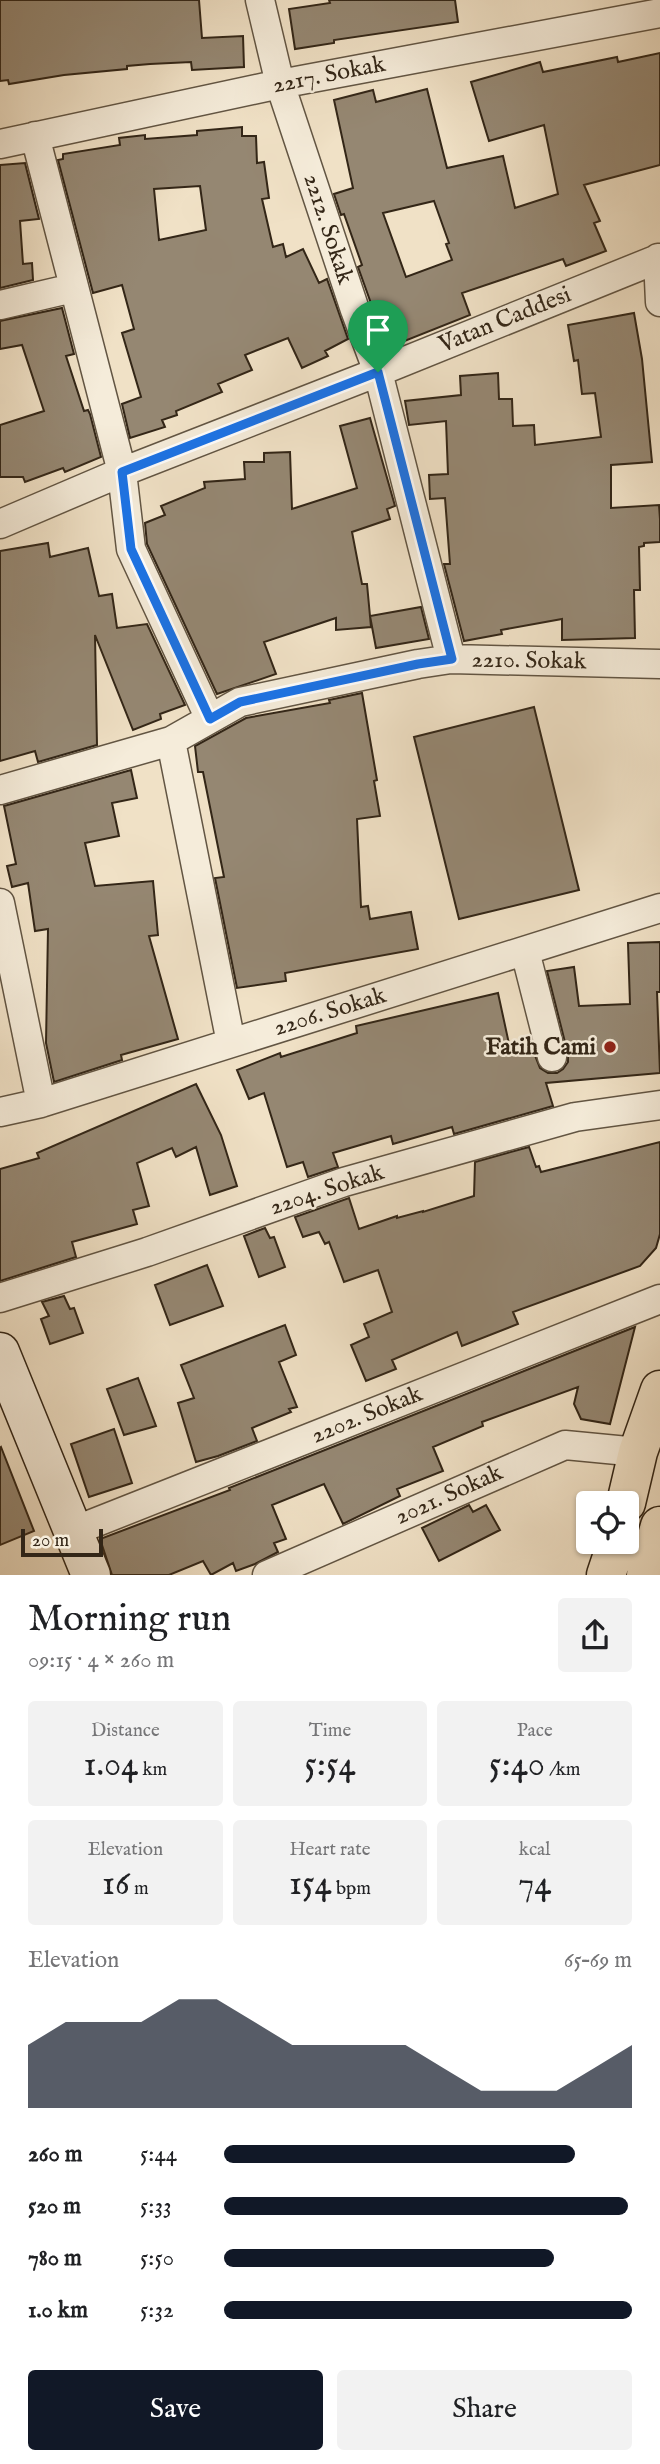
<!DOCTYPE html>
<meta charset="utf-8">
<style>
body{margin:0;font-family:"IM FELL English",serif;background:#f2f2f2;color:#202124;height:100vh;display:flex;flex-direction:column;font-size:26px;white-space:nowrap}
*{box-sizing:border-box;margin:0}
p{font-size:23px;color:#757577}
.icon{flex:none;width:38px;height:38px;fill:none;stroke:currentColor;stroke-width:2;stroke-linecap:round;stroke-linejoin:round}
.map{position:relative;height:1575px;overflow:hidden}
.side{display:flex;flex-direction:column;background:#fff;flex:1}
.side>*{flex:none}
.tools{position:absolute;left:576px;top:1491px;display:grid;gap:14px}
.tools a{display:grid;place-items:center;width:63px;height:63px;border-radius:7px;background:#fff;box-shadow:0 2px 5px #0004;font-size:35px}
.scale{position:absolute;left:21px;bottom:18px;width:82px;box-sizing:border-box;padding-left:7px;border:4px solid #332617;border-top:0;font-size:19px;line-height:24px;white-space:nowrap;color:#332617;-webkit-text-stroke:5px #f5ecda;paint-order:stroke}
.pin{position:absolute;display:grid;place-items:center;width:60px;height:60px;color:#fff;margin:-72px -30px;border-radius:50% 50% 50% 0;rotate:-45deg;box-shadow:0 0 7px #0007}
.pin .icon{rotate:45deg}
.round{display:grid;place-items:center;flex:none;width:74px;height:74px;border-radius:7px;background:#f2f2f2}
.summary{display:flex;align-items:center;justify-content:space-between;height:119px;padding:0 28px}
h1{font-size:38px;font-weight:600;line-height:52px}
.metrics{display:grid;grid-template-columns:repeat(3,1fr);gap:10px;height:119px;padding:7px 28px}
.metrics div{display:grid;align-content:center;border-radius:7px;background:#f2f2f2;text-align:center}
.metrics b{font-size:35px;font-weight:600}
.metrics small{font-size:19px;font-weight:400}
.metrics p{font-size:19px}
.chart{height:196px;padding:14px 28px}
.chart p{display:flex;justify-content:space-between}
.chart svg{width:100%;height:126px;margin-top:7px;fill:#111827;opacity:.7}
.primary-button{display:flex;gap:14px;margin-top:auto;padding:14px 28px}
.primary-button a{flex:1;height:80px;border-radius:7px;background:#111827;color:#fff;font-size:28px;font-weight:600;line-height:80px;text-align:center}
.primary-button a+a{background:#f2f2f2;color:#202124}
ul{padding:0 28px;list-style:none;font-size:23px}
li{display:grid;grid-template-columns:112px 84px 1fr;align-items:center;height:52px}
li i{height:18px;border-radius:9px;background:#111827}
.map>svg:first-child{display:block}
</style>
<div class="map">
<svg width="660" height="1575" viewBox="0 0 660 1575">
<rect width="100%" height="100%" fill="#f0e1c6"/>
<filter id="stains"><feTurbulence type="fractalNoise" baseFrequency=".00286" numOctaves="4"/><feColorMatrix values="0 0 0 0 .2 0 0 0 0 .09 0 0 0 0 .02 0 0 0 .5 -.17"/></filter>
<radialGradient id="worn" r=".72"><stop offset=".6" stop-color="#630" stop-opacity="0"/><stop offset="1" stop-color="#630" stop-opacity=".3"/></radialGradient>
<path fill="#958772" stroke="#332617" stroke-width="2" fill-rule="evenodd" d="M0,0H199L202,38L243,36L244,67L192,70L191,62L150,64L127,66V69L64,75L9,84L8,80L0,81Z
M329,0H455L458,22L334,40V43L295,49L289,9L330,3Z
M660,53V165L584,185L600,221L594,223L606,251L566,266L563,259L462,293L470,315L387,348L358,267L362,265L344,214L341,215L334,194L353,188L334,100L373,90L376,102L427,89L447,168L503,156L515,208L558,194L544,125L489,141L471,82L540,62L543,72L617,57L618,62ZM434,201L449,243L446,244L452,260L406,277L383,213Z
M242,127V136H256L257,163L264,162L269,198L262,199L273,247L283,244L286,257L303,249L319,283L327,279L348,339L325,351L328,356L302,368L288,338L245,355L252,370L218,384L222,392L176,411L177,415L162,420L165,427L130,438L122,404L141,397L122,333L134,329L122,285L93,293L58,160L63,159V154L120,145L119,138L145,135V139L197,135V131ZM200,186L206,230L159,240L154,189Z
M25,163L39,219L20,221L23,264L32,263L33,280L0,288V165Z
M62,308L74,354L66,356L84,411L88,410L90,414L101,457L65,472L63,468L25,482L23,477H0V425L44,411L22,345L0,349V321Z
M634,313L642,359L652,462L611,465V508L659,505L660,519V542L644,543V546L639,547L640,590H634L635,638L562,640V619L501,630L502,634L464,641L444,564H450L445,498L430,499L429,475L448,474L446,421L409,425L405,401L461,395L460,376L498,373L499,399H512L513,426L534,425L535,445L601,437L595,393L582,394L578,360L574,361L568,325Z
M370,418L395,506L387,509L390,519L352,532L362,584H367L371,627L336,630V618L264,642L276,674L217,694L147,544L145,523L165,515L161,506L205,488L204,482L245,479L244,462H264V453L290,452L292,509L357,488L340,426Z
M48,543L50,557L88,548L99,596L112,594L117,628L147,624L185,705L160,714L161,719L133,730L95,635L97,745L38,762L35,751L0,761V551Z
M421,607L429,639L376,648L370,616Z
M362,693L377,780L374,781L380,816L357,819L361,907L368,906L370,919L411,912L418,949L285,973L286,981L237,988L215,878L224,877L203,772H198L195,746L246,718L330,703L329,700Z
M534,707L579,890L459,919L414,737Z
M131,770L137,798L112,803L119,836L85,843L95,886L153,881L158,935L149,936L178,1039L121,1055L122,1060L54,1082L46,1043L48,929L35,931L28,883L12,887L7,866L16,864L4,806Z
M660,942V992H657L660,1073L546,1083L553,1106L454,1134L452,1127L393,1144L391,1136L333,1153L338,1167L308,1177L303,1162L287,1167L264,1093L249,1099L237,1070L280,1053L281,1057L357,1033L356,1026L498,993L511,1053L532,1048L540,1068L548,1073H557L563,1069L568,1062V1054L547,971L574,967L579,1006L630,1004L628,943Z
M196,1084L221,1135L237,1186L210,1195L196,1147L176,1157L172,1148L137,1163L149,1206L133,1210L137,1224L72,1242L76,1257L0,1281V1169L39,1158L37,1153Z
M660,1142V1234L656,1248L640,1266L513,1312L518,1324L462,1346L457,1332L392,1360L396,1369L366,1381L351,1345L369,1337L364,1324L392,1312L378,1270L344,1282L329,1242L325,1244L319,1232L303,1237L295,1217L349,1198L359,1229L397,1216V1218L423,1211V1212L474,1196L475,1162L529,1147L536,1167L539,1166L541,1172Z
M265,1228L270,1238L274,1237L285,1267L259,1277L244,1236Z
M207,1265L223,1306L170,1325L155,1285Z
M64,1296L70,1309L74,1308L83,1333L50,1344L41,1319L49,1316L42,1302Z
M285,1325L296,1355L279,1362L297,1407L289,1409L291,1412L252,1428L257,1441L218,1456L196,1462L178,1403L194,1398L181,1365Z
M635,1327L610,1424L581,1419L574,1404L578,1387L482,1422L483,1426L433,1447L443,1471L397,1489L400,1496L343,1524L324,1484L272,1505L286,1539L274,1543L278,1552L255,1564L236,1571L233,1563L211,1575L203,1561L169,1575H112L100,1539L230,1490L229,1488Z
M138,1378L156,1426L124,1435L107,1389Z
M114,1429L132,1483L89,1497L71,1444Z
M1,1447L34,1531L0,1545V1448Z
M469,1505L473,1512L486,1505L500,1530L439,1561L422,1528Z"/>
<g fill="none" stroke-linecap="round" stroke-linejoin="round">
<defs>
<path id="street" d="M260,0L280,84L355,310L378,372L451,659
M35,136L122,472L131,549L210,719
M0,144L280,84L660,13
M658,258L660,302
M0,305L73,288
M0,524L122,472L378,372L660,258
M171,741L231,1043
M0,790L171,741L240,702L418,664L451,659L660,664
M0,903L41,1103
M525,951L552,1057
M0,1112L41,1103L660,908
M0,1298L147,1252L344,1182L575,1117L660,1105
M74,1531L660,1299
M267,1575L565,1445L638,1452"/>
<path id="secondary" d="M0,1352L91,1575"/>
<path id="primary" d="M626,1503L638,1452L660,1390
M606,1575L617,1542
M646,1575L660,1526"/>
</defs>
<use href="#street" stroke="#625543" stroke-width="31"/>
<use href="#secondary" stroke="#332617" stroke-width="41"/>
<use href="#primary" stroke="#332617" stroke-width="41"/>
<use href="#street" stroke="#f5ecda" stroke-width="28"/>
<use href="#secondary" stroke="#f5ecda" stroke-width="38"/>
<use href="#primary" stroke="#f0e1c6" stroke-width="38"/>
</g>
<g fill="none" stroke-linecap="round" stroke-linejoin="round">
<defs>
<path id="route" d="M378,372L452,659L418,664L240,702L210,719L131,549L122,472Z"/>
</defs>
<use href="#route" stroke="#fff" stroke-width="14"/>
<use href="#route" stroke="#1a73e8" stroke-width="9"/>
</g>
<circle fill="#8f2418" stroke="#f5ecda" stroke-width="2.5" cx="610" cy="1047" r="7"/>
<g text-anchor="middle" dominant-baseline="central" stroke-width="5" stroke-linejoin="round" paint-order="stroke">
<g font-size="24" fill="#332617" stroke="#f5ecda">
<text transform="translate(329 75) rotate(-11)">2217. Sokak</text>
<text transform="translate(328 229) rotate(72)">2212. Sokak</text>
<text transform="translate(505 320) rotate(-22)">Vatan Caddesi</text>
<text transform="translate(529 661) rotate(1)">2210. Sokak</text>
<text transform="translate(330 1012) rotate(-17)">2206. Sokak</text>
<text transform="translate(327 1190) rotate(-18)">2204. Sokak</text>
<text transform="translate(367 1415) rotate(-22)">2202. Sokak</text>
<text transform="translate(449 1495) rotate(-24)">2021. Sokak</text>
</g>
<g font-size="24" font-weight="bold" fill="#332617" stroke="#f5ecda" text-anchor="end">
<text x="596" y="1047">Fatih Cami</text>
</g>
</g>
<rect width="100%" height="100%" filter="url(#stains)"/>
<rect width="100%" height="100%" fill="url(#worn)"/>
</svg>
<div class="tools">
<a><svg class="icon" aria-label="locate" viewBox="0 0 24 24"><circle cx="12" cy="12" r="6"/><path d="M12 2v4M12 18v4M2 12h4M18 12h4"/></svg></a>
</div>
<div class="scale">20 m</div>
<div class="pin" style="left:378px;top:372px;background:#1e9e55"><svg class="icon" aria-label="arrive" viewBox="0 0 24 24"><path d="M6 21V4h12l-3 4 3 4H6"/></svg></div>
</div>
<section class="side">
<div class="summary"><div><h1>Morning run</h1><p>09:15 · 4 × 260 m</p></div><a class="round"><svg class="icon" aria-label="share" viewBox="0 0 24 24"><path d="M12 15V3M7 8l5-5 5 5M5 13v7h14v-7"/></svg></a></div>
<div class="metrics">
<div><p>Distance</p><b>1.04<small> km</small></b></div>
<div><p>Time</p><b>5:54</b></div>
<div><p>Pace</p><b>5:40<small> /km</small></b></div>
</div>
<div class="metrics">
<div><p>Elevation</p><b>16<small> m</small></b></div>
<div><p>Heart rate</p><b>154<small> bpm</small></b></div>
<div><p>kcal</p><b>74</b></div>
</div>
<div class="chart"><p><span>Elevation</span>65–69 m</p>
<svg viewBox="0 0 160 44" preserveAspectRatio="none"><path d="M0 44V22L10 14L20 14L30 14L40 6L50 6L60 14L70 22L80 22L90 22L100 22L110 30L120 38L130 38L140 38L150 30L160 22V44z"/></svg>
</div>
<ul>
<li><b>260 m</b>5:44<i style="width:86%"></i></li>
<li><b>520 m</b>5:33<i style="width:99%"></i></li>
<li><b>780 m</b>5:50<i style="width:81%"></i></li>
<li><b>1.0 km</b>5:32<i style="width:100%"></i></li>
</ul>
<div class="primary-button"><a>Save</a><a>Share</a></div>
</section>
